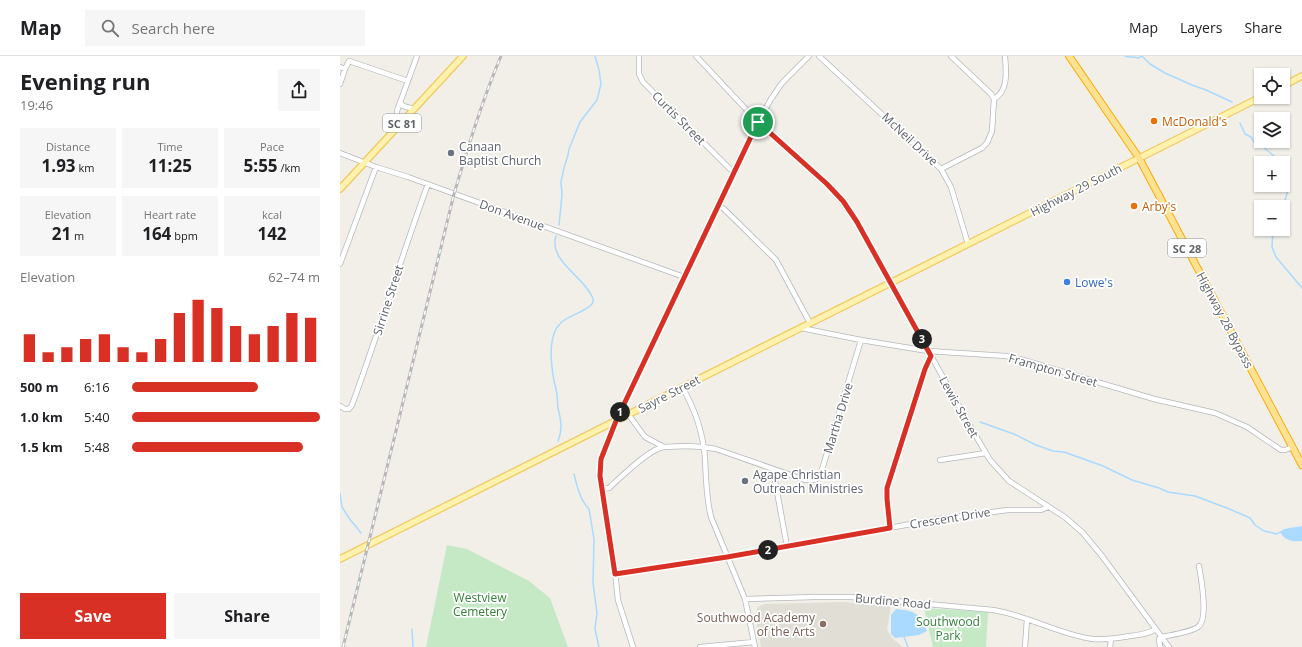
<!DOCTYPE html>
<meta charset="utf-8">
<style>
body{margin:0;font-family:"Open Sans",sans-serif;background:#f6f6f6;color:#202124;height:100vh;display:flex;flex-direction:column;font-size:15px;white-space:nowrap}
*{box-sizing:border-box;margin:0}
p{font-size:13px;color:#757577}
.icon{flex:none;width:22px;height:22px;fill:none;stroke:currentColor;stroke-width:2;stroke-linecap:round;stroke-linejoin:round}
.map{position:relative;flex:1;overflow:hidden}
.drawer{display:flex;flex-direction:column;background:#fff;width:340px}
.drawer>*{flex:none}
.buttons{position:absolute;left:914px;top:12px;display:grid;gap:8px}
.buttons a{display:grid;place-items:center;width:36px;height:36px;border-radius:0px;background:#fff;box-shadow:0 1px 3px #0004;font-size:20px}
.pin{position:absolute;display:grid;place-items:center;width:34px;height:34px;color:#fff;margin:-17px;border:2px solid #fff;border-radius:50%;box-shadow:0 1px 4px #0007}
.km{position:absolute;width:20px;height:20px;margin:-10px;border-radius:50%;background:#222;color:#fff;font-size:11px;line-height:20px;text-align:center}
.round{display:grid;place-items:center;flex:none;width:42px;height:42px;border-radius:0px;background:#f6f6f6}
.headline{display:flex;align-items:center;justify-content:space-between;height:68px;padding:0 20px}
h1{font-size:22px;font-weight:700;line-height:30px}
.metrics{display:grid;grid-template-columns:repeat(3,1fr);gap:6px;height:68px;padding:4px 20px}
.metrics div{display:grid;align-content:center;border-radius:0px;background:#f6f6f6;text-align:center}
.metrics b{font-size:17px;font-weight:700}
.metrics small{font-size:11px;font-weight:400}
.metrics p{font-size:11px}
.chart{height:112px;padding:8px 20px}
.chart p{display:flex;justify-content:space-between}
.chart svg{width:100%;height:72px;margin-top:4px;stroke:#d93025;stroke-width:6}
.action{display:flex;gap:8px;margin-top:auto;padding:8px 20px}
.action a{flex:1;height:46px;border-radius:0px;background:#d93025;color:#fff;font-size:16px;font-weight:700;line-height:46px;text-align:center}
.action a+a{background:#f6f6f6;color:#202124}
ul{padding:0 20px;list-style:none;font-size:13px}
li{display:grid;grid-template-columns:64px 48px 1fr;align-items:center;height:30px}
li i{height:10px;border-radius:5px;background:#d93025}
header{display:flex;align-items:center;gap:24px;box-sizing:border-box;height:56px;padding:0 20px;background:#fff;border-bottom:1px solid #e0e0e0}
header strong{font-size:19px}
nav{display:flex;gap:22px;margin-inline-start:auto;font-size:14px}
.search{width:280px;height:36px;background:#f6f6f6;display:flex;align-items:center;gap:10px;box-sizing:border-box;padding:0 14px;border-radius:0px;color:#757577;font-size:15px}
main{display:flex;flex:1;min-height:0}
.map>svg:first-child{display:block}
</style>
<header>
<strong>Map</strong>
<div class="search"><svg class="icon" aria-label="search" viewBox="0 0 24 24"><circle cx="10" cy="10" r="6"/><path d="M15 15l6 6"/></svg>Search here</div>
<nav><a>Map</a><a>Layers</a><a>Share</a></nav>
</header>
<main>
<section class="drawer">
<div class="headline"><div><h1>Evening run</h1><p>19:46</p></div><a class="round"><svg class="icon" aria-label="share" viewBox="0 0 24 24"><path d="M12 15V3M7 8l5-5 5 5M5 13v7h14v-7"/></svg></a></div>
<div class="metrics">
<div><p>Distance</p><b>1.93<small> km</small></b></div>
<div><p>Time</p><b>11:25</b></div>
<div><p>Pace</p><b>5:55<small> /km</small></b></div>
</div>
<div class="metrics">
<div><p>Elevation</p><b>21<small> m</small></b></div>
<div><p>Heart rate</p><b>164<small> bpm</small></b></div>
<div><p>kcal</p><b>142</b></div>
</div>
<div class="chart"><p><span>Elevation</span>62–74 m</p>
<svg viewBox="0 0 160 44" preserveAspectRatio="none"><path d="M5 44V27M15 44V38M25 44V35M35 44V30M45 44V27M55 44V35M65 44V38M75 44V30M85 44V14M95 44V6M105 44V11M115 44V22M125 44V27M135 44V22M145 44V14M155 44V17"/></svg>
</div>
<ul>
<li><b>500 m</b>6:16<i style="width:67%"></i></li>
<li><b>1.0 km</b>5:40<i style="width:100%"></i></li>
<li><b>1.5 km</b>5:48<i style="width:91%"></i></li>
</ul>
<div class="action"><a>Save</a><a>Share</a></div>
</section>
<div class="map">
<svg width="962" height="591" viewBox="0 0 962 591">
<rect width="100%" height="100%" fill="#f1efe8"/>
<path fill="#e1ded6" d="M503,546L551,550L547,574L553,583L563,591H421L416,562L417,551L425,548Z"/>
<path fill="#c5e8c5" d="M107,489L127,493L189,525L210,542L228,591H86Z
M584,552L648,556L646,591H593Z"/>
<path fill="#aadaff" d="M962,470V485C953,486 945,485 940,476L944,473Z
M556,553C576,555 579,557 587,575L579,579L555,582L551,578V559Z"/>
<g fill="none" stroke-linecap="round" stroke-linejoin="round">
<path stroke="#aadaff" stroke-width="1.5" d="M785,0C789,2 793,0 798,2L802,0
M802,0L810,8L825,17L852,29L866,34L892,46
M900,67L905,78L911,81L914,86L923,91L934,100L938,107
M942,151C950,134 949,131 943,114
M219,169L222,139L221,126L224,112L228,99L229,93L240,66L257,44L261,28L259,14L255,0
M933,173L932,191L936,201L962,232
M216,180C208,205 246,222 253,243C256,254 225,259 219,269C215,273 213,280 212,286C210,296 212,315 214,325C215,330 217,335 217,340C218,344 217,348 218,352C221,365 223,372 218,385
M640,366L674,378L696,389L713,395L724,396L763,410L792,424L819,432L828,436L855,440L887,452L910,462L915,469L924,475L937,478L940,476
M234,418C237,430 240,444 249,453L254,483L253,527L257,557L255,573L259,591
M0,437L2,451L9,462L21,477
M72,573L73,591
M564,581L568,591"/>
<defs>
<path id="minor" d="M299,0V18L303,26L394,117
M356,0L418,66L496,137L517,167L633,375L650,404L669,425L726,462L743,477L762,500L829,591
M479,0L601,113L611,131L628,188
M0,11L5,13L9,5L68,25
M0,28L5,13
M654,43C669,35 666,14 665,0
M60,46L63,50L74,53
M56,72L57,55L77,0
M0,97L36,111L68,121L344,221
M601,113L642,92L647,87L652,75L654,43L651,38L611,0
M378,149L384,153L436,204L470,267
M0,208L36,111
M461,272L521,284L588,295L666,300L683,304L814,343L875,357L907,371L941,394H945L953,391
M342,331C355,353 363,377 365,402C366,422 366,441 371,461L405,543L415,591
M0,350L5,353H9L12,349C39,276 61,201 88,128
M288,358L305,381L324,391L346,390L363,391L376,393L465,424H475L481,417L521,284
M600,404L646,397
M433,414L447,490
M262,433L269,432C281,421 310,392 324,391
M550,472L547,443V432L573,350L585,313L591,300
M275,517L387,501L599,463L668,454H701L708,451
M405,543L474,541H511L653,554C687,559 720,579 753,583C765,584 778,582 790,580C799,579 808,578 816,573
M293,591L278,544L274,506L260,420L261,403L276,365L418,66L431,43L442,27L469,0
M360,591L414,586
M685,591L687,563
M770,591L771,583
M820,591L819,583L822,581C831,579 851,576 858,571C869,563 861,522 859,510"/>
<path id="major" d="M943,30L962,20
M0,133L123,0
M0,503L921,41"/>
<path id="highway" d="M729,0L799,102L962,409"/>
</defs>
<use href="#minor" stroke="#b5b8bc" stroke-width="6"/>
<use href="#major" stroke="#f2c960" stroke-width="8"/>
<use href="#highway" stroke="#f9ab00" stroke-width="8"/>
<use href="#minor" stroke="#fff" stroke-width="4.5"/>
<use href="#major" stroke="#fff2af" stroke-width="5.5"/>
<use href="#highway" stroke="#fde293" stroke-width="6"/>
<defs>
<path id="rail" d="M3,591L114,138C128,91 142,45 161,0"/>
</defs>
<use href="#rail" stroke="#b6b7b8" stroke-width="3"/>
<use href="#rail" stroke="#fff" stroke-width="1.5" stroke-dasharray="4.5" stroke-linecap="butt"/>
</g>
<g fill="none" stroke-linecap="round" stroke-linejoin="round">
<defs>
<path id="route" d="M418,66L487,128L503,145L517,166L591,300L585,313L547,432V443L550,472L387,501L275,518L260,420L261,403L276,365Z"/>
</defs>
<use href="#route" stroke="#fff" stroke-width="8"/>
<use href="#route" stroke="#d93025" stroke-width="5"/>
</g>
<g fill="#e8710a" stroke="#fff" stroke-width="1.5">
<circle cx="814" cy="65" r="4"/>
<circle cx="794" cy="150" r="4"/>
</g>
<g fill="#6b7280" stroke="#fff" stroke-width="1.5">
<circle cx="111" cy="97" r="4"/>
<circle cx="405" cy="425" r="4"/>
</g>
<circle fill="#3f7fe0" stroke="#fff" stroke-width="1.5" cx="727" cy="226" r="4"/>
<circle fill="#8d6e63" stroke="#fff" stroke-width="1.5" cx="483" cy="568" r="4"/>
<g text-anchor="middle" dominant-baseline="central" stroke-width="3.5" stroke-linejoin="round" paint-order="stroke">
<g fill="#fff" stroke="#8f9295" stroke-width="1">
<rect x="43" y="58" width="38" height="18" rx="3"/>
<rect x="828" y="183" width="38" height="18" rx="3"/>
</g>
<g font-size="11" font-weight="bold" fill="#5f6368">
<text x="62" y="67">SC 81</text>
<text x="847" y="192">SC 28</text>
</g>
<g font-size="12" fill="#5f6368" stroke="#fff">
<text transform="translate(339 62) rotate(45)">Curtis Street</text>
<text transform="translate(570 83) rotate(43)">McNeil Drive</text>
<text transform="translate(736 134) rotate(-27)">Highway 29 South</text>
<text transform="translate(172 159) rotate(20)">Don Avenue</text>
<text transform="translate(48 244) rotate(-72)">Sirrine Street</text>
<text transform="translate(885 264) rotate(62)">Highway 28 Bypass</text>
<text transform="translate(713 314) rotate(16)">Frampton Street</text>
<text transform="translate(329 338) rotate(-27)">Sayre Street</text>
<text transform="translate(619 351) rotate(61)">Lewis Street</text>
<text transform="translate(498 362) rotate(-73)">Martha Drive</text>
<text transform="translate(610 462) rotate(-9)">Crescent Drive</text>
<text transform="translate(553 545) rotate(5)">Burdine Road</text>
</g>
<g font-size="12" fill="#c56008" stroke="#fff" text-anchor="start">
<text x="822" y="65">McDonald's</text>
<text x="802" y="150">Arby's</text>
</g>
<g font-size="12" fill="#5b616d" stroke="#fff" text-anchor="start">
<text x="119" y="90">Canaan<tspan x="119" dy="14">Baptist Church</tspan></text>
<text x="413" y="418">Agape Christian<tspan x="413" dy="14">Outreach Ministries</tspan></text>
</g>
<g font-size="12" fill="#366cbe" stroke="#fff" text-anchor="start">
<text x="735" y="226">Lowe's</text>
</g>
<g font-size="12" fill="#348238" stroke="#fff">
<text x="140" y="541">Westview<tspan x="140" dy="14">Cemetery</tspan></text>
<text x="608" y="565">Southwood<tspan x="608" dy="14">Park</tspan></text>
</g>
<g font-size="12" fill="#785e54" stroke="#fff" text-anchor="end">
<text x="475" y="561">Southwood Academy<tspan x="475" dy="14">of the Arts</tspan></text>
</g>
</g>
</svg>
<div class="buttons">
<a><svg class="icon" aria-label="locate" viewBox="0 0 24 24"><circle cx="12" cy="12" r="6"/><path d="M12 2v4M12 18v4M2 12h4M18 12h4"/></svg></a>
<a><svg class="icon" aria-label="layers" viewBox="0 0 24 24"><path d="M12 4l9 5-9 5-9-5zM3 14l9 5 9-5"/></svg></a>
<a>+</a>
<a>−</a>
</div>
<div class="pin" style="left:418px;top:66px;background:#1e9e55"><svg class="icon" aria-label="arrive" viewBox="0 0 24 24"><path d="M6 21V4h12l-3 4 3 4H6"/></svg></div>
<b class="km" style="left:280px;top:356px">1</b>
<b class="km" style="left:428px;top:494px">2</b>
<b class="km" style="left:582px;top:283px">3</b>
</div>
</main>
